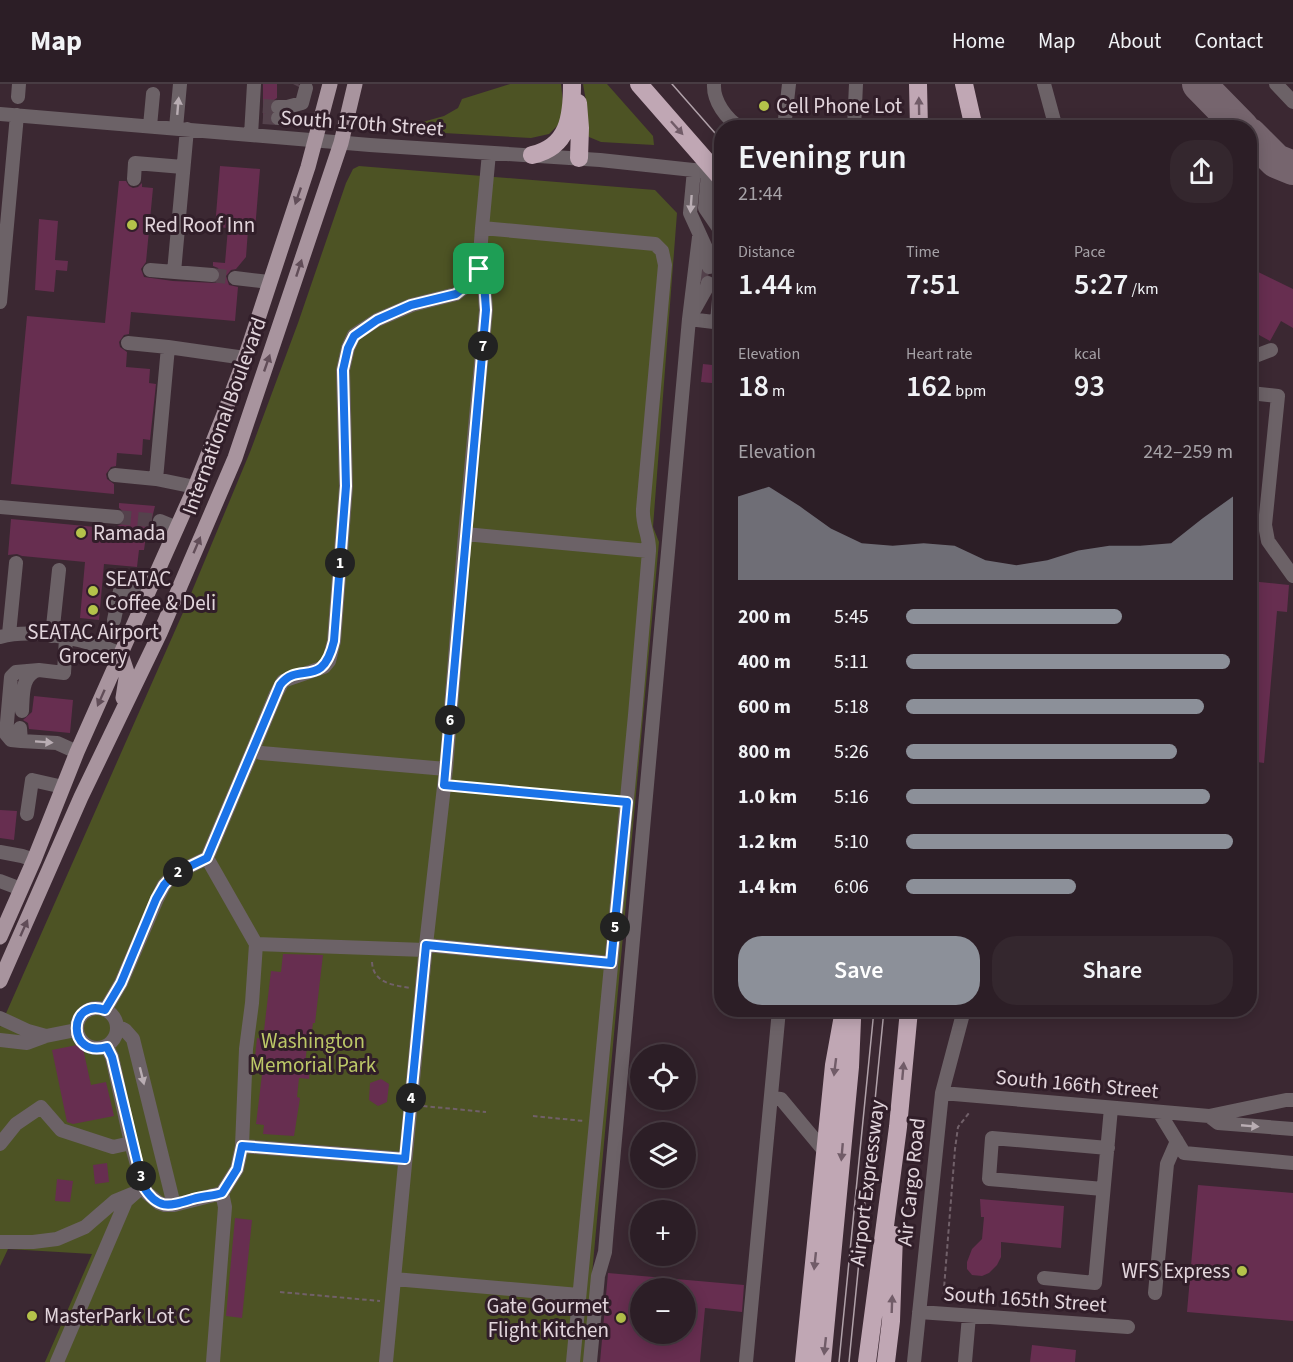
<!DOCTYPE html>
<meta charset="utf-8">
<style>
body{margin:0;font-family:"Source Sans 3",sans-serif;background:#34272e;color:#f1f3f6;height:100vh;display:flex;flex-direction:column;font-size:22px;white-space:nowrap}
*{box-sizing:border-box;margin:0}
p{font-size:20px;color:#a6a2a7}
.icon{flex:none;width:33px;height:33px;fill:none;stroke:currentColor;stroke-width:2;stroke-linecap:round;stroke-linejoin:round}
.map{position:relative;flex:1;overflow:hidden}
.sheet{position:absolute;left:714px;top:36px;width:543px;height:897px;display:flex;flex-direction:column;background:#2c1e26;border-radius:24px;box-shadow:0 3px 15px #0003,0 0 0 2px #483c43}
.sheet>*{flex:none}
.fabs{position:absolute;left:630px;top:960px;display:grid;gap:12px}
.fabs a{display:grid;place-items:center;width:66px;height:66px;border-radius:50%;background:#2c1e26;box-shadow:0 3px 15px #0003,0 0 0 2px #483c43;font-size:30px}
.pin{position:absolute;display:grid;place-items:center;width:51px;height:51px;color:#fff;margin:-26px;border-radius:12px;box-shadow:0 3px 9px #0006}
.km{position:absolute;width:30px;height:30px;margin:-15px;border-radius:50%;background:#222;color:#fff;font-size:16px;line-height:30px;text-align:center}
.round{display:grid;place-items:center;flex:none;width:63px;height:63px;border-radius:24px;background:#34272e}
.summary{display:flex;align-items:center;justify-content:space-between;height:102px;padding:0 24px}
h1{font-size:33px;font-weight:600;line-height:45px}
.stats{display:grid;grid-template-columns:repeat(3,1fr);gap:9px;height:102px;padding:6px 24px}
.stats div{display:grid;align-content:center}
.stats b{font-size:30px;font-weight:600}
.stats small{font-size:16px;font-weight:400}
.stats p{font-size:16px}
.chart{height:168px;padding:12px 24px}
.chart p{display:flex;justify-content:space-between}
.chart svg{width:100%;height:108px;margin-top:6px;fill:#8c9099;opacity:.7}
.cta{display:flex;gap:12px;margin-top:auto;padding:12px 24px}
.cta a{flex:1;height:69px;border-radius:24px;background:#8c9099;color:#fff;font-size:24px;font-weight:600;line-height:69px;text-align:center}
.cta a+a{background:#34272e;color:#f1f3f6}
ul{padding:0 24px;list-style:none;font-size:20px}
li{display:grid;grid-template-columns:96px 72px 1fr;align-items:center;height:45px}
li i{height:15px;border-radius:8px;background:#8c9099}
header{display:flex;align-items:center;gap:36px;box-sizing:border-box;height:84px;padding:0 30px;background:#2c1e26;border-bottom:2px solid #483c43}
header strong{font-size:28px}
nav{display:flex;gap:33px;margin-inline-start:auto;font-size:21px}
.map>svg:first-child{display:block}
</style>
<header>
<strong>Map</strong>
<nav><a>Home</a><a>Map</a><a>About</a><a>Contact</a></nav>
</header>
<div class="map">
<svg width="1293" height="1278" viewBox="0 0 1293 1278">
<rect width="100%" height="100%" fill="#3b2832"/>
<path fill="#4d5324" d="M510,0H561L563,19L560,39L549,50L531,54L426,48V44L419,43V39L444,32L458,24L462,15Z
M583,0H607L653,52L654,61L601,58L589,53L587,50V23Z
M359,82L655,106L677,129L653,443L659,458L584,1278H45L92,1170L8,1165L0,1182V943L185,524L250,368L298,239L346,99L353,85Z"/>
<g fill="none" stroke-linecap="round" stroke-linejoin="round">
<path stroke="#76656e" stroke-width="34" d="M1199,0L1242,44
M1250,51L1276,77L1293,84"/>
</g>
<path fill="#672e50" fill-rule="evenodd" d="M263,0H277V14L271,18L269,22L271,28L269,35L263,34Z
M220,82L260,85L255,146H248L246,173L236,185L231,186L226,192L229,201L238,203L235,237L131,228L129,250L124,251L119,258L120,263L127,268L126,283L150,285L149,299L156,300L150,356L143,355L142,371L117,369L116,382L111,383L106,390L107,395L114,400V410L11,400L27,232L105,239L119,97H126L129,102L133,104L138,103L142,99V103L153,104L146,178L141,185L144,193L173,197L216,199L221,191L218,184L213,182V178L225,179L228,144L215,143Z
M39,135L58,137L55,176L68,177L67,187L56,186L54,208L35,206Z
M1250,184L1293,205V244L1281,237L1270,257L1250,246Z
M703,280L722,282V300L701,298Z
M119,419L155,422L151,438L153,443L152,453L146,452L144,466H139L137,483L104,480L99,536L80,534L85,478L22,472L17,470L8,471L11,435L117,445V442L124,439L126,434L125,429L119,424Z
M1250,497L1289,501L1287,528L1277,527L1264,679L1250,677Z
M34,612L73,616L70,649L29,645L28,639L23,636L32,628Z
M0,726L17,727L14,756L0,754Z
M283,870L323,871L315,939H313L311,953H308L305,981H310L309,995L299,994L297,1013L300,1014L294,1052L263,1050L264,1041L256,1040L264,974L255,973L257,954L263,955L271,887L281,888Z
M82,960L91,1001L106,998L114,1032L73,1040L67,1038L52,966Z
M381,995L389,1000L387,1018L378,1022L369,1016L370,999Z
M107,1079L109,1098L95,1100L93,1081Z
M57,1095L73,1097L70,1118L55,1117Z
M1198,1101L1293,1109V1237L1187,1228Z
M980,1115L1064,1122L1061,1164L1001,1158V1173L997,1181L989,1189L982,1192L972,1191L967,1185V1178L972,1165L982,1155L984,1133H981Z
M235,1134L252,1136L242,1234L226,1232Z
M608,1189L744,1201L742,1228L705,1224L700,1278H600ZM640,1204H686V1250H640Z
M1032,1261L1076,1266L1075,1278H1030Z"/>
<g fill="none" stroke-linecap="round" stroke-linejoin="round">
<path stroke="#54424c" stroke-width="14" stroke-dasharray="14 7" stroke-linecap="butt" d="M297,2L298,0
M263,22L278,23
M263,33L278,34
M212,191L235,194
M701,198L702,183
M117,433L160,437"/>
<path stroke="#716069" stroke-width="2" stroke-dasharray="4.5 3" stroke-linecap="butt" d="M456,702L615,717
M372,878C373,899 393,901 410,904
M423,1022L486,1028
M533,1032L584,1037
M280,1208L380,1217
M943,1217L955,1065L958,1043L969,1029"/>
<path stroke="#6c6267" stroke-width="14" d="M714,0C713,17 726,35 741,44
M1044,0L1056,44
M1276,0L1293,18
M18,13L19,0
M278,23H287L302,19L306,4
M0,30L370,61L600,76L721,89
M278,34H286L287,23
M150,42L153,10
M176,44L180,0
M784,44L789,0
M854,44L856,0
M251,51L254,0
M489,69L482,144L655,160L662,167L665,181L643,425C642,442 650,452 649,467L635,631L573,1278
M694,86L690,129L710,173L709,183
M708,88L705,124L722,149
M134,95L135,79L183,83
M482,144L479,185L484,198L486,226L465,450L649,467
M150,186L212,191
M174,188L187,45
M235,194L269,198
M0,218L17,31
M693,228L707,203L708,199
M689,235L722,239
M717,238L722,181
M128,259L168,263
M1250,274L1271,266
M1250,309L1278,312L1265,441L1268,457L1293,492
M115,391L156,395
M195,403L156,395L168,263L245,274
M0,423L117,433
M160,437L177,444
M465,450L446,685L426,861L611,879
M114,536L121,502L145,515
M9,550L16,479
M52,552L59,486
M0,553C34,543 89,556 121,570
M22,627C23,612 21,590 39,586
M20,644L21,657L57,659L77,668
M21,657L11,656L6,650L11,593L16,588L39,586L64,589L66,554
M254,663L276,610L283,597L324,583L329,577L334,557L346,403L343,286L348,264L354,251L377,236L412,221L456,210L473,197L479,185
M27,730L32,696L63,703
M0,768L22,772L34,776
M0,797L21,805
M256,860L207,774L254,663L261,669L446,685
M426,861L394,1195L579,1211
M77 944a20 20 0 1 1 40 0a20 20 0 1 1-40 0Z
M105,926L121,899L157,815L164,801L174,790L207,774
M0,934L28,947L46,952
M117,942L125,946L133,955L174,1121
M0,956L27,959L46,952L76,946
M107,963L112,973L131,1059L143,1102L147,1109L159,1119L165,1121H174L222,1109
M942,1009L1209,1032L1286,1016H1293
M771,1014L781,1015L826,1069
M1159,1028L1184,1069L1293,1079
M1209,1032L1218,1039L1293,1045
M0,1060L16,1040L41,1023L61,1046L113,1063L131,1059
M242,1062L246,965L252,919L256,860L425,866
M1103,1105L989,1095L992,1054L1108,1064
M0,1158H33L57,1155L85,1143L115,1117L132,1110
M1044,1194L1095,1199L1111,1024
M1155,1209L1167,1080L1177,1057
M919,1228L1128,1243
M57,1278L126,1117L143,1102
M213,1278L225,1123L222,1109L237,1085L242,1062L405,1075
M386,1278L394,1195
M590,1278L598,1192L605,1168L607,1144L689,235L699,153
M746,1278L779,926
M914,1278L942,1009L964,926
M965,1278L969,1232"/>
<path stroke="#a8949e" stroke-width="15" d="M121,570L127,588L123,614
M0,853L34,776L77,668L195,403L224,330L245,274L308,83L330,0
M0,897L81,713L160,549L235,374L341,59L355,0"/>
<path stroke="#c0a7b4" stroke-width="18" d="M918,0L919,44
M964,0L974,44
M578,19L580,44L579,74
M532,71C569,63 572,32 572,0
M804,1278L834,981L844,926
M822,1278L850,983L852,936
M867,1278L898,1043L909,926
M886,1278L891,1237L894,1151"/>
<path stroke="#b1a2aa" stroke-width="1.5" d="M672,0L722,57
M839,1278L874,926
M849,1278L884,926"/>
<path stroke="#c0a7b4" stroke-width="18" d="M639,0L722,95"/>
</g>
<defs><path id="oneway-solid" d="M-6-.8H1V-3.2L6.5 0L1 3.2V.8H-6Z" transform="scale(1.5)"/></defs>
<g fill="#b9adb3">
<use href="#oneway-solid" transform="translate(178 22) rotate(-85)"/>
<use href="#oneway-solid" transform="translate(691 120) rotate(94)"/>
<use href="#oneway-solid" transform="translate(44 658) rotate(4)"/>
<use href="#oneway-solid" transform="translate(142 992) rotate(76)"/>
<use href="#oneway-solid" transform="translate(1250 1042) rotate(5)"/>
</g>
<g fill="#715c68">
<use href="#oneway-solid" transform="translate(919 22) rotate(-91)"/>
<use href="#oneway-solid" transform="translate(677 44) rotate(48)"/>
<use href="#oneway-solid" transform="translate(835 983) rotate(97)"/>
<use href="#oneway-solid" transform="translate(903 987) rotate(-85)"/>
<use href="#oneway-solid" transform="translate(842 1068) rotate(95)"/>
<use href="#oneway-solid" transform="translate(815 1177) rotate(96)"/>
<use href="#oneway-solid" transform="translate(892 1220) rotate(-88)"/>
<use href="#oneway-solid" transform="translate(825 1262) rotate(96)"/>
</g>
<g fill="#614d58">
<use href="#oneway-solid" transform="translate(298 112) rotate(109)"/>
<use href="#oneway-solid" transform="translate(299 184) rotate(-72)"/>
<use href="#oneway-solid" transform="translate(267 279) rotate(-71)"/>
<use href="#oneway-solid" transform="translate(197 461) rotate(-67)"/>
<use href="#oneway-solid" transform="translate(101 614) rotate(114)"/>
<use href="#oneway-solid" transform="translate(24 844) rotate(-66)"/>
</g>
<g fill="none" stroke-linecap="round" stroke-linejoin="round">
<defs>
<path id="route" d="M479,185L484,198L486,226L444,701L627,718L611,879L426,861L405,1075L242,1062L237,1085L222,1109C213,1112 203,1112 193,1115C170,1122 158,1127 143,1102L112,973L107,963C66,975 68,913 105,926L121,899L156,815L164,801L174,790L207,774L280,601C299,576 322,607 334,557L346,402L343,286L348,264L354,252L377,236L411,221L456,210L472,197Z"/>
</defs>
<use href="#route" stroke="#fff" stroke-width="12"/>
<use href="#route" stroke="#1a73e8" stroke-width="8"/>
</g>
<g fill="#b4c24a" stroke="#311e29" stroke-width="2">
<circle cx="764" cy="22" r="6"/>
<circle cx="132" cy="141" r="6"/>
<circle cx="81" cy="449" r="6"/>
<circle cx="93" cy="507" r="6"/>
<circle cx="93" cy="526" r="6"/>
<circle cx="1242" cy="1187" r="6"/>
<circle cx="32" cy="1232" r="6"/>
<circle cx="621" cy="1234" r="6"/>
</g>
<g text-anchor="middle" dominant-baseline="central" stroke-width="6" stroke-linejoin="round" paint-order="stroke">
<g font-size="21" fill="#e2d5dc" stroke="#311e29" text-anchor="start">
<text x="776" y="22">Cell Phone Lot</text>
<text x="144" y="141">Red Roof Inn</text>
<text x="93" y="449">Ramada</text>
<text x="105" y="495">SEATAC<tspan x="105" dy="24">Coffee &amp; Deli</tspan></text>
<text x="93" y="548" text-anchor="middle">SEATAC Airport<tspan x="93" dy="24">Grocery</tspan></text>
<text x="1230" y="1187" text-anchor="end">WFS Express</text>
<text x="609" y="1222" text-anchor="end">Gate Gourmet<tspan x="609" dy="24">Flight Kitchen</tspan></text>
<text x="44" y="1232">MasterPark Lot C</text>
</g>
<g font-size="21" fill="#e2d5dc" stroke="#311e29">
<text transform="translate(362 39) rotate(4)">South 170th Street</text>
<text transform="translate(224 332) rotate(-70)">International Boulevard</text>
<text transform="translate(1077 1000) rotate(5)">South 166th Street</text>
<text transform="translate(911 1098) rotate(-84)">Air Cargo Road</text>
<text transform="translate(867 1099) rotate(-83)">Airport Expressway</text>
<text transform="translate(1025 1215) rotate(4)">South 165th Street</text>
</g>
<g font-size="21" fill="#bcc867" stroke="#311e29">
<text x="313" y="957">Washington<tspan x="313" dy="24">Memorial Park</tspan></text>
</g>
</g>
</svg>
<div class="fabs">
<a><svg class="icon" aria-label="locate" viewBox="0 0 24 24"><circle cx="12" cy="12" r="6"/><path d="M12 2v4M12 18v4M2 12h4M18 12h4"/></svg></a>
<a><svg class="icon" aria-label="layers" viewBox="0 0 24 24"><path d="M12 4l9 5-9 5-9-5zM3 14l9 5 9-5"/></svg></a>
<a>+</a>
<a>−</a>
</div>
<div class="pin" style="left:479px;top:185px;background:#1e9e55"><svg class="icon" aria-label="arrive" viewBox="0 0 24 24"><path d="M6 21V4h12l-3 4 3 4H6"/></svg></div>
<b class="km" style="left:340px;top:479px">1</b>
<b class="km" style="left:178px;top:788px">2</b>
<b class="km" style="left:141px;top:1092px">3</b>
<b class="km" style="left:411px;top:1014px">4</b>
<b class="km" style="left:615px;top:843px">5</b>
<b class="km" style="left:450px;top:636px">6</b>
<b class="km" style="left:483px;top:262px">7</b>
<section class="sheet">
<div class="summary"><div><h1>Evening run</h1><p>21:44</p></div><a class="round"><svg class="icon" aria-label="share" viewBox="0 0 24 24"><path d="M12 15V3M7 8l5-5 5 5M5 13v7h14v-7"/></svg></a></div>
<div class="stats">
<div><p>Distance</p><b>1.44<small> km</small></b></div>
<div><p>Time</p><b>7:51</b></div>
<div><p>Pace</p><b>5:27<small> /km</small></b></div>
</div>
<div class="stats">
<div><p>Elevation</p><b>18<small> m</small></b></div>
<div><p>Heart rate</p><b>162<small> bpm</small></b></div>
<div><p>kcal</p><b>93</b></div>
</div>
<div class="chart"><p><span>Elevation</span>242–259 m</p>
<svg viewBox="0 0 160 44" preserveAspectRatio="none"><path d="M0 44V10L10 6L20 14L30 23L40 29L50 30L60 29L70 30L80 36L90 38L100 36L110 32L120 30L130 30L140 29L150 19L160 10V44z"/></svg>
</div>
<ul>
<li><b>200 m</b>5:45<i style="width:66%"></i></li>
<li><b>400 m</b>5:11<i style="width:99%"></i></li>
<li><b>600 m</b>5:18<i style="width:91%"></i></li>
<li><b>800 m</b>5:26<i style="width:83%"></i></li>
<li><b>1.0 km</b>5:16<i style="width:93%"></i></li>
<li><b>1.2 km</b>5:10<i style="width:100%"></i></li>
<li><b>1.4 km</b>6:06<i style="width:52%"></i></li>
</ul>
<div class="cta"><a>Save</a><a>Share</a></div>
</section>
</div>
